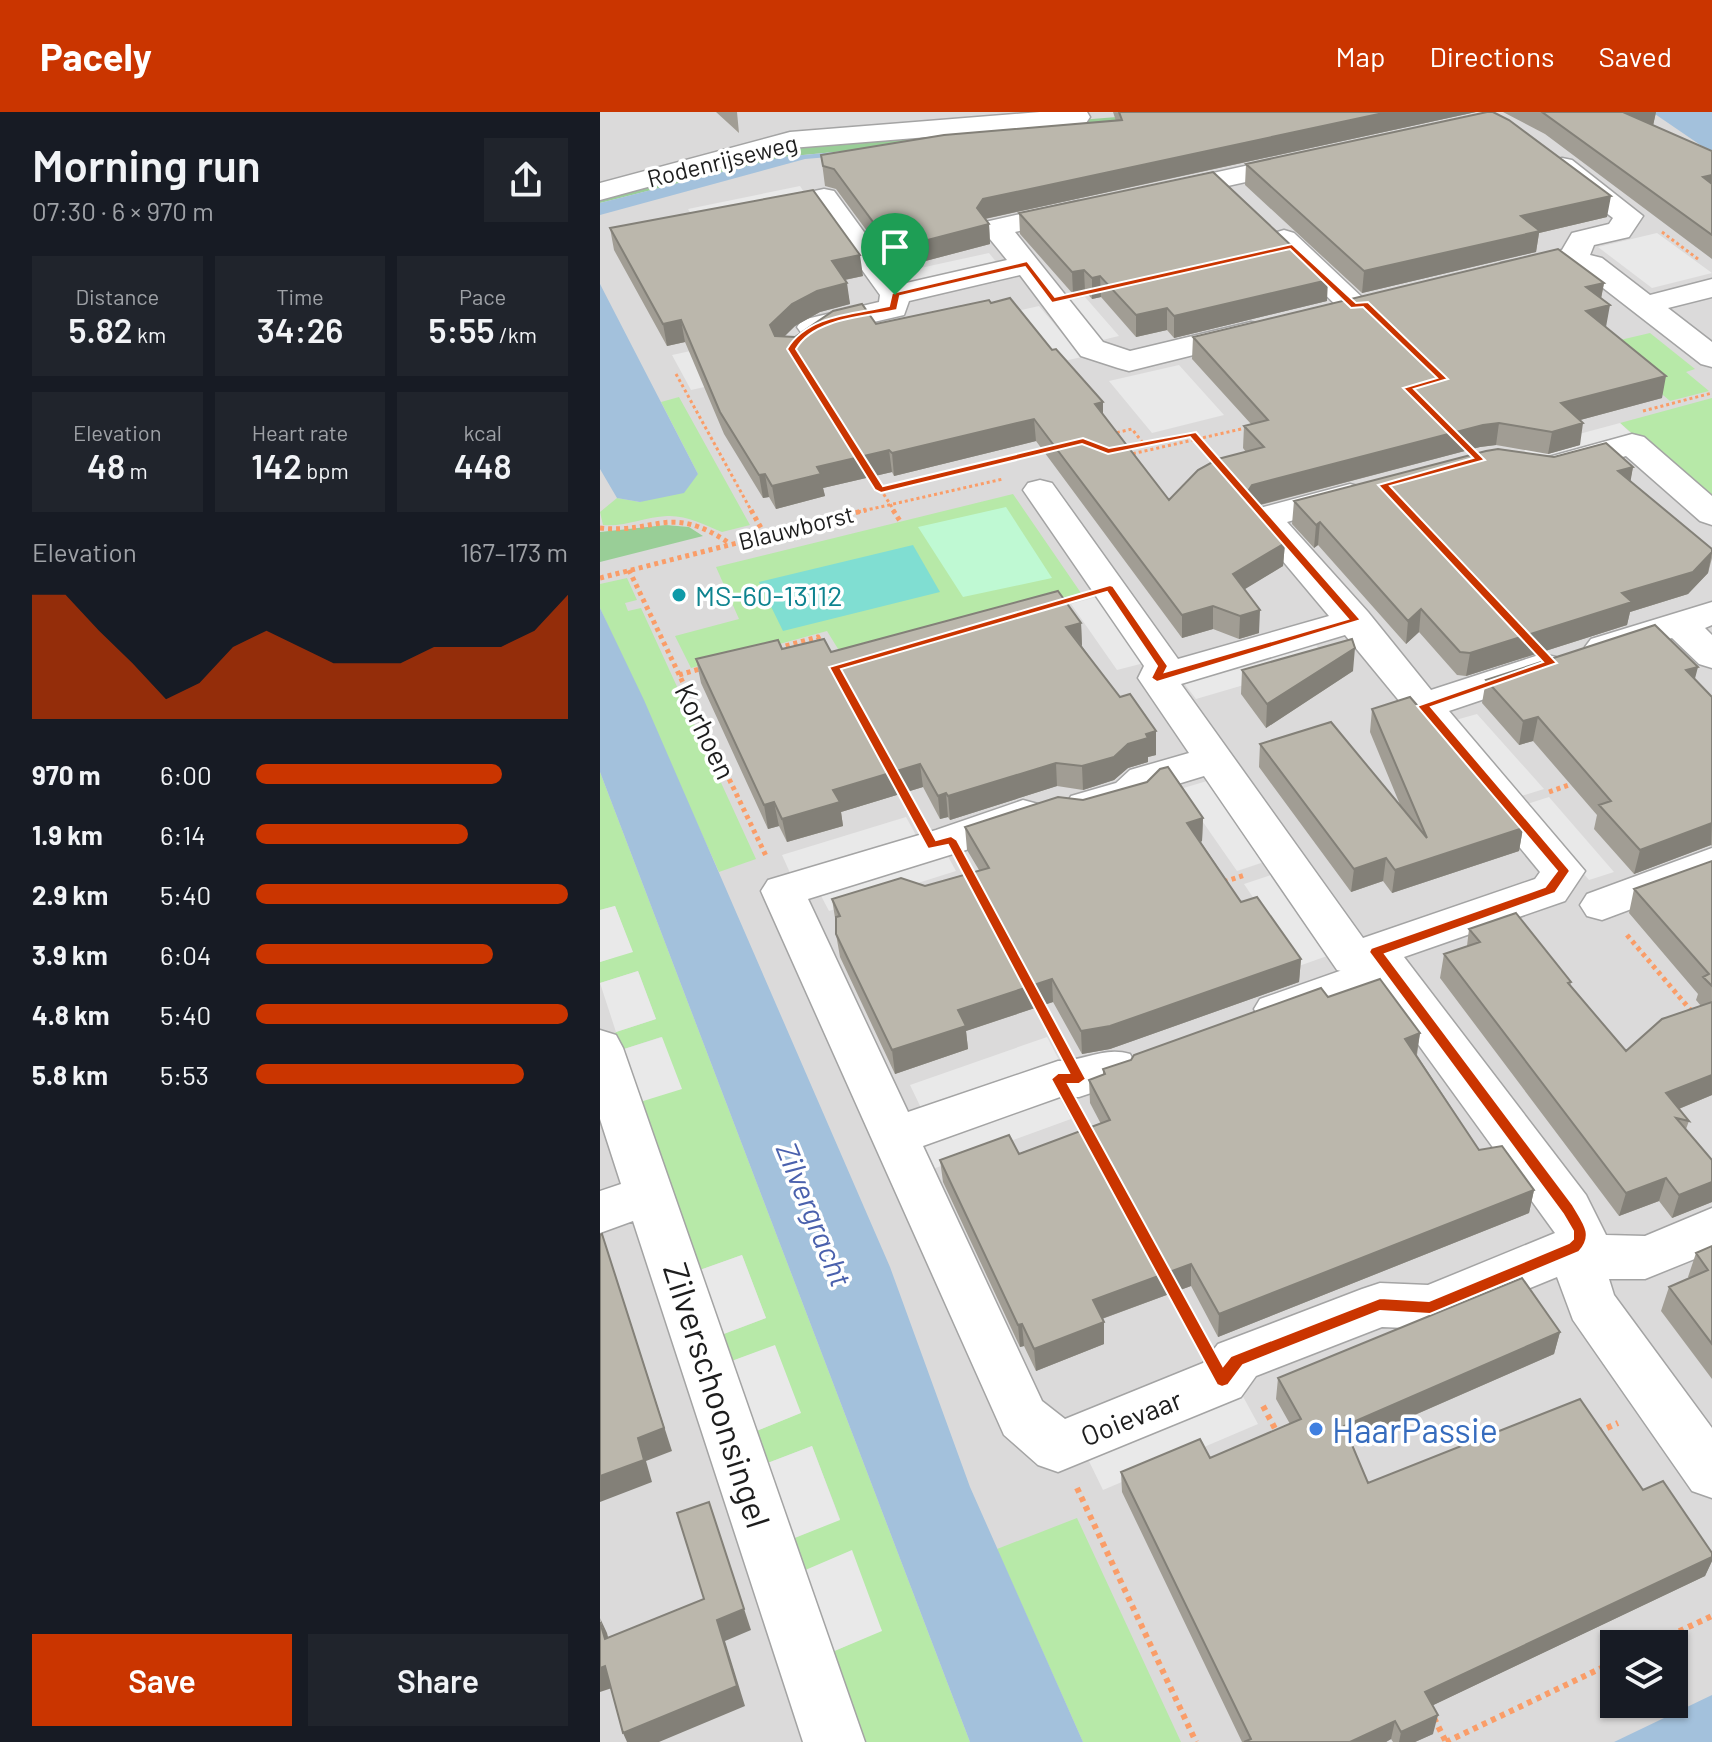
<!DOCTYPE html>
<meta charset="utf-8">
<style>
body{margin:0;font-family:Barlow,sans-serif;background:#20242c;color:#f1f3f6;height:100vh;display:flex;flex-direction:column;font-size:30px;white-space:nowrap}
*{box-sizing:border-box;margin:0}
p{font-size:26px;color:#9ea1a6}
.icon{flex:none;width:44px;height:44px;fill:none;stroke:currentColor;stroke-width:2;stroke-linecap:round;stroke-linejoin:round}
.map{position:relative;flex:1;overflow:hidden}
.details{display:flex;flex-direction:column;background:#171b24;width:600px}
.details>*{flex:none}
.controls{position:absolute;left:1000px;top:1518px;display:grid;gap:16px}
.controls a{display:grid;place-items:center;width:88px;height:88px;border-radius:0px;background:#171b24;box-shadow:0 2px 6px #0004;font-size:40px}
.pin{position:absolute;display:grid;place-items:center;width:68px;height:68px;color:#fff;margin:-82px -34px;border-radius:50% 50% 50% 0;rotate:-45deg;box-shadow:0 0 8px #0007}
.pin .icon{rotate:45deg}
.round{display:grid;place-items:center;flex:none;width:84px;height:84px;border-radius:0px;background:#20242c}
.headline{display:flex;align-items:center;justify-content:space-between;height:136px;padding:0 32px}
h1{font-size:44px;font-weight:600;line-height:60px}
.metrics{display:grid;grid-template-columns:repeat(3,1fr);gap:12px;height:136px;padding:8px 32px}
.metrics div{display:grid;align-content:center;border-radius:0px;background:#20242c;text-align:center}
.metrics b{font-size:34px;font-weight:600}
.metrics small{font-size:22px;font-weight:400}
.metrics p{font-size:22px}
.chart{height:224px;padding:16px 32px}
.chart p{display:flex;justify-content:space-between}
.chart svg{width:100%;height:144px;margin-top:8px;fill:#ca3500;opacity:.7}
.action{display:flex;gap:16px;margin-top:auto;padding:16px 32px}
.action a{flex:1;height:92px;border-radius:0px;background:#ca3500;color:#fff;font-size:32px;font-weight:600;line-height:92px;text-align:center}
.action a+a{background:#20242c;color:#f1f3f6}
ul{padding:0 32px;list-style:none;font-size:26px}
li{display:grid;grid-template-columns:128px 96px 1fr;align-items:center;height:60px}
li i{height:20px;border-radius:10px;background:#ca3500}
header{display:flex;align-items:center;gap:48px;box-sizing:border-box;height:112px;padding:0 40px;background:#ca3500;color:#fff}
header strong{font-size:38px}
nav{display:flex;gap:44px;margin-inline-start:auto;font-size:28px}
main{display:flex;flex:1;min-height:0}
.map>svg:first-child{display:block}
</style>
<header>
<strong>Pacely</strong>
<nav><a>Map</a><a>Directions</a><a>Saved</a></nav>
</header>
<main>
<section class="details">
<div class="headline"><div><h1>Morning run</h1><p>07:30 · 6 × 970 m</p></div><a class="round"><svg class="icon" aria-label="share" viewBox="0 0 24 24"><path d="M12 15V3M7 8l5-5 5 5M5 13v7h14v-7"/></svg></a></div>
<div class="metrics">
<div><p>Distance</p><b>5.82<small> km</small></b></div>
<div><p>Time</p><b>34:26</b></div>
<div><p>Pace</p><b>5:55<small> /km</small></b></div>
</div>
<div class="metrics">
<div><p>Elevation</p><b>48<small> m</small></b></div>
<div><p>Heart rate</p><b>142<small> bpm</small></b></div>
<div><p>kcal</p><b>448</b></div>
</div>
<div class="chart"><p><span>Elevation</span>167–173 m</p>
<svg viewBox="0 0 160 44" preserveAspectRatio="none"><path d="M0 44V6L10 6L20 17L30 27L40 38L50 33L60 22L70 17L80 22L90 27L100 27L110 27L120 22L130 22L140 22L150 17L160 6V44z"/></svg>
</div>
<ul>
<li><b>970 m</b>6:00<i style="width:79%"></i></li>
<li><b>1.9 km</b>6:14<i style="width:68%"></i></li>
<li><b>2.9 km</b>5:40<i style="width:100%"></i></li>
<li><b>3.9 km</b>6:04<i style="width:76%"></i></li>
<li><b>4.8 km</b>5:40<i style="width:100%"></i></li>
<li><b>5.8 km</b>5:53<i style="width:86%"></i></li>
</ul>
<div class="action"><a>Save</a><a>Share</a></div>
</section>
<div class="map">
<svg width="1112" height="1630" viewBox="0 0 1112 1630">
<rect width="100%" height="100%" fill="#eeeee3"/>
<path fill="#dbdada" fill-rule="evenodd" d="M0,0H1112V1630H0ZM1014,1532H1074V1592H1014Z"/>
<path fill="#b7e9a8" d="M1050,221L1095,257L1086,260L1109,279L1070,289L1003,232Z
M79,285L150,413L122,420C105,413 86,403 67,404C45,405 25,415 3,413L0,400L17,386L40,390L98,362L61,290Z
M1112,286V391L1020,311Z
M413,382L481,481L243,545L227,519L91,556L75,524L139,507L116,455Z
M27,466L37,488L25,491L28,499L41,496L156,747L119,760L0,496V472Z
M0,660L370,1630H260L232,1540L282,1518L203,1459L192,1427L240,1407L212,1334L165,1352L154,1320L200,1301L175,1234L129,1250L121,1223L166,1206L142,1143L97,1159L40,996L61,925L21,938L13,924L16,920L56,907L38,859L0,871V850L32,839L15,794L0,798Z
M477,1406L581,1630H483L397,1437Z"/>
<path fill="#99ce97" d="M517,5L525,12L182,45L0,91V83L193,31Z
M66,413L89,415L103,424L0,450V420Z"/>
<path fill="#bff9d3" d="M406,395L452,466L363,485L318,415Z"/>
<path fill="#80ded2" d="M313,433L340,480L183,519L159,470Z"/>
<path fill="#e9e9e9" d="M200,74L206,83L94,106L88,97Z
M1057,121L1112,161L1052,176L998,135Z
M389,141L397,151L309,170L302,160Z
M485,185L519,224L498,229L463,189Z
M439,194L482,245L459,250L417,199Z
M170,222L191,256L91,278L72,243Z
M579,253L624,303L552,321L509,269Z
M1020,311L1034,324L937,350L923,337Z
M496,485L544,551L517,558L471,492Z
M715,532L729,548L596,587L583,570Z
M877,602L944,677L918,685L852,609Z
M607,669L664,750L637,759L580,677Z
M949,685L1014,760L989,768L924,693Z
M306,705L317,725L191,763L182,743Z
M345,739L356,759L229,799L218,778Z
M671,763L727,844L699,854L644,772Z
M15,794L33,840L0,850V798Z
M38,859L56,907L16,920L0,871Z
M62,925L82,977L40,990L21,938Z
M447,925L460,950L322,998L310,973Z
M457,981L471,1007L330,1058L318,1030Z
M142,1143L166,1206L121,1223L97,1159Z
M175,1233L201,1301L154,1320L129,1250Z
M640,1279L658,1312L503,1378L486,1343Z
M212,1334L240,1408L192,1427L165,1352Z
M252,1438L282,1519L232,1540L203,1459Z"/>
<path fill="#a3c1dc" d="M1052,0H1112V41Z
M516,14L549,18L205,47L0,103V91L182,45Z
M0,172L98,362L84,381L40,390L17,386L0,357Z
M0,496L44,588L290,1155L370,1375L483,1630H370L0,660Z
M1112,1583V1630H1014Z"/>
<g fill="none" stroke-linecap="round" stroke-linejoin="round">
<defs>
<path id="pedestrian" d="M788,842L802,846L807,856L802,866L674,912L660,907L654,897L660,887Z"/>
<path id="minor" d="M440,0H487L490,5L486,11L477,13L191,36L0,88V71L190,20Z
M704,41L714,43L718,49L714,55L564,88L554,86L550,80L554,74Z
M962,46L972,48L1043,104L1029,125L994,133L990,143L1002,146L1050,183L1112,167V185L1068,196L1112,230V255L1101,252L980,158C953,153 927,170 901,163L897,157L901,151L962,138L972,121L1009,112L1013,106L952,60L948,54L952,48Z
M224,77L234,79L302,172L407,148L381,116L385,110L478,89L488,92L492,98L488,104L415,120L503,230L530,239L651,210L662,212L667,219L662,226L529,259L518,256L481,244L420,163L309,189L304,203L213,224L202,222L197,215L202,208L279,190L280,183L217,95L160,107L150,104L146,98L150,92Z
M684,118L694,121L765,188L769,194L765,200L754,203L743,200L674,133L669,127L674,121Z
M1032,322L1044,325L1112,384V413L1100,409L1026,344L957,363L945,360L940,353L945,346Z
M440,368L452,371L578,547L729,504L646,405L652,398L750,372L762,375L767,382L762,389L687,410L768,500L831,578L942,542L956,545L961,554L956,563L849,599L985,759L965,789L804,845L986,1083L1006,1123L1045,1124L1112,1096V1140L1045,1167H1009L1014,1183L1112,1316V1386L1092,1379L973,1208L957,1165L830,1217L782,1215L656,1264L641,1285L458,1360L438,1353L404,1323L161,779L168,768L336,718L423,688L438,692L444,702L438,712L366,738L208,787L308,1000L458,949C484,949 505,934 530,942L537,955L530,968L479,985H460L323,1034L442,1289L465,1307L603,1251L618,1232L762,1177L780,1171L828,1173L955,1121L765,859L753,862L737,858L604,664L558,678L546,691L486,708L471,704L465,694L471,684L516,671L530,658L589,641L538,566L544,554L423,378L428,371ZM745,523L940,760L935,767L763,826L581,572Z
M1112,490V513L1105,516L1112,523V556L1099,552L1072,526L1004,547L991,543L985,535L991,527Z
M1112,736V767L1002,808L987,804L980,793L987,782Z
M0,918L16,923L23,936L265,1630H203L33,1109L0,1121V1079L21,1072L0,1007Z"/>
</defs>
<use href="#pedestrian" stroke="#a4a4a4" stroke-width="3"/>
<use href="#minor" stroke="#a4a4a4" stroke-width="3"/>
<path stroke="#fa9d68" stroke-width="3" stroke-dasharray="3 3" stroke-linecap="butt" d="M1062,120L1098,147
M76,262L152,400
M1043,299L1112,281
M511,322L532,317L543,331L592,322L619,353
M525,335L543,331
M527,343L650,315
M270,361L281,378
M258,400L403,367
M295,400L281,378L447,337"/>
<path stroke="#fa9d68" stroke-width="5" stroke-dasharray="4 4" stroke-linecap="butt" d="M151,398L165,423
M293,398L300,409
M0,416C57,422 69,391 129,431
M29,458L167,746
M0,466L266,398
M178,536L218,525L222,533
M79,563L103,556
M303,678L315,701
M949,680L977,670
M624,770L645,763
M1027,823L1093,901
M437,890L457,927"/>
<path stroke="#fa9d68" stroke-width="6" stroke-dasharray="5 5" stroke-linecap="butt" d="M573,1177L597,1221
M663,1294L679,1324
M998,1320L1018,1311
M477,1376L596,1630
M1052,1532L1112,1504
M834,1606L846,1630
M846,1630L1014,1550"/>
<use href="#pedestrian" fill="#fff" fill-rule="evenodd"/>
<use href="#minor" fill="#fff" fill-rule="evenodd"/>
</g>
<path fill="#a19d94" d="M116,0H137L139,21Z
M513,0H876L385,107L389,112L390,132L295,157L236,77L225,74L221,43L516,9Z
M903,0H1056L1053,13L1112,39V147L945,22Z
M646,52L1007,105L939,121L936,140L762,181L645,73Z
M419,101L727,189L574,226L567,218L536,225L501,185L492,187L485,179L473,182L420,122Z
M10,116L263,164L245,168L250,192L220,200L195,214L184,224L195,225L276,212L391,191L452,238L503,290V302L569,388L646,340L643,336L644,314L651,312L592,247L593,225L1004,171L1001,186L1006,215L1062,286L980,308V333L948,342L896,333L880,335L653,395L685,431L683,454L644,477L659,521L639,527L613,517L582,526L436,329L294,364L292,360L223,376L225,384L176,397L169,385L163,386L124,322L85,230L67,234L14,138Z
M954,345L1033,355L1030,369L1112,437V446L1108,461L1088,482L1030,500L1027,513L866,564L857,563L819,520L806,532L718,433L714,436L692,412L694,389Z
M481,511L482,534L556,643L548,645V650L528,656L514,668L483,678L457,674L350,708L348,705L340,707L323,675L241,700L243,714L187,730L179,714L168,717L101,571L96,547L182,537L231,540Z
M642,558L753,559L666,616L641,582Z
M1095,567L1112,585V734L1111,733L1034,762L994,717L997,703L933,629L919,633L882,591L886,568Z
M772,597L923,716L919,739L792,781L783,769L751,780L659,655L660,632L801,695L770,620Z
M603,706L602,729L601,730L641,790L701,847L699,870L510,937L482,942L453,890L366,919L368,937L295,962L240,845L236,822V812L232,787L325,774L379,758L367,738L365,715Z
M1112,749V983L1079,997L1089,1009L1086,1017L1112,1070V1090L1072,1106L1059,1089L1019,1104L840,866L844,842L867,834L869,817L971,870L970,874L1026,939L1101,894L1096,888L1098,882L1029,801L1034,777Z
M728,885L820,921L817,943L879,1038L934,1078L929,1101L618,1225L591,1174L502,1207L504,1210V1232L436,1259L424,1234L420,1235L343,1070L340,1048L419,1042L501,1012L490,991L489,968L503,963V957Z
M1112,1134V1267L1061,1199L1069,1175L1089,1166L1088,1165L1096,1141Z
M960,1220L954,1242L751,1331L768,1371L1043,1378L1112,1445V1449L1105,1464L833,1593V1622L815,1630H793L791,1627L786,1630H642L522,1380L521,1360L610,1346L690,1312L676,1287L678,1266Z"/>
<path fill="#838078" d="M788,0H876L384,107L389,112L390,132L295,157L293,137L377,96L383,87Z
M1031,0H1056L1053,14L1025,1Z
M1112,63V82L1103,65Z
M1011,84L1007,105L939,121L936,140L762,181L764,159L921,104Z
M260,143L263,164L234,170L232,149Z
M484,158L485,179L473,182L472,160Z
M500,164L501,185L492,187V166Z
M728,168L727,189L574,226V204Z
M247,171L250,192L220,200L195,214L174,235L170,213L192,192L217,179Z
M1004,171L1000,192L986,175Z
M1010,193L1006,215L986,199Z
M567,196V218L536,225V203Z
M81,208L85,230L67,234L63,212Z
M1066,264L1062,286L958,314L961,291Z
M503,290V312L495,292Z
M434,307L436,329L294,364L292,341Z
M899,311L896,333L880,335L651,395L645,384L652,373L883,313Z
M983,311L980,333L948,342L952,320Z
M289,338L292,360L223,376L225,384L176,397L172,374L217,355Z
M1033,355L1029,378L1018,359Z
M165,362L169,385L163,386L159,363Z
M720,410L718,433L714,436L716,413Z
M685,431L683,454L632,485L633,462Z
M1112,440L1108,461L1088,482L1030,500L1027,513L866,564L870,541L1022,481Z
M613,494V517L582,526V503Z
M821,497L819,520L806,532L808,509Z
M660,498L659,521L639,527L640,504Z
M481,511L482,534L466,515Z
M755,536L753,559L666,616L667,592Z
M1098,555L1092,578L1086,558Z
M938,605L933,629L919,633L923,609Z
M556,619V643L548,645V650L528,656L514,668L483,678L482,654L546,622Z
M456,651L457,674L350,708L348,684Z
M320,652L323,675L241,700L243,714L187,730L182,707L233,678Z
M346,681L348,705L340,707L338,684Z
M174,690L179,714L168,717L164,693Z
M603,706L602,729L587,734V711Z
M1112,711L1111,733L1034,762L1040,738Z
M923,716L919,739L792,781L795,758Z
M786,746L783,769L751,780L754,757Z
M701,847L699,870L510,937L482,942L481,919Z
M452,867L453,890L366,919L368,937L295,962L292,938L358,898Z
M820,921L816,945L805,927Z
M1112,963V983L1059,1005L1066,981Z
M1066,1066L1059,1089L1019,1104L1026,1081Z
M1112,1070V1090L1072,1106L1079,1083Z
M934,1078L929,1101L618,1225L619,1202Z
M2,1122L72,1339L46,1349L52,1370L0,1390V1364L38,1326Z
M591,1152V1174L493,1210V1188Z
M504,1210V1232L436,1259L434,1237Z
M422,1212L424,1234L420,1235L418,1213Z
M960,1220L954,1242L741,1335L744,1314Z
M109,1390L151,1518L125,1529L145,1594L59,1630H27L23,1621L117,1508Z
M1112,1445V1449L1105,1464L821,1599L825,1580Z
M0,1506L7,1521L14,1548L5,1527Z
M5,1554L15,1575L0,1580V1556Z
M838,1603L833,1622L815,1630H799L801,1620Z
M795,1609L791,1627L786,1630H750Z"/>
<path fill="#bbb7ac" stroke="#838078" stroke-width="2" d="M519,0H788L383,87L377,96L389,112L293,137L234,57L223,54L221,43L344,23L522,8Z
M887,0H893L909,8L1011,84L921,104L940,119L764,159L646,52Z
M942,0H1031L1025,1L1112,39V63L1103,65L1112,72V123Z
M613,60L728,168L574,204L567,196L536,203L500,164L492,166L484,158L472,160L419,101Z
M213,78L260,143L232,149L247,171L217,179L192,192L170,213L175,224L195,225L233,199L262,192L276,212L389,188L391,191L410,186L452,238L456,237L503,290L495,292L569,388L598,358L618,347L664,335L644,314L668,308L593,225L958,137L1004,171L986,175L1010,193L986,199L1066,264L961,291L983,311L952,320L899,311L883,313L652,373L645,384L685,431L633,462L660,498L640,504L613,494L582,503L434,307L292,341L289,338L217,355L221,362L172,374L165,362L159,363L120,300L81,208L63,212L10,116Z
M1006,331L1033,355L1018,359L1112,437V440L1093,460L1022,481L1032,490L870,541L860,540L821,497L808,509L720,410L716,413L694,389L886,339L898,337L954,345Z
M458,479L481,511L466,515L520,585L530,582L556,619L546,622L548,626L528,632L514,645L482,654L456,651L348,684L346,681L338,684L320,652L233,678L240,690L182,707L174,690L164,693L96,547L178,528L182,537L224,527L231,540Z
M1055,513L1098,555L1086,558L1112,585V711L1040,738L999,693L1011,689L938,605L923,609L886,568Z
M752,527L755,536L667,592L642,558Z
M810,585L923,716L795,758L786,746L754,757L660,632L731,610L827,726L772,597Z
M568,655L603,706L587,711L641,790L657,785L701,847L510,914L481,919L452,867L358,898L366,914L292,938L236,822V805L240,804L232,787L301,766L325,774L389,756L365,715L458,685L483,688L547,670L560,657Z
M1112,749V874L1103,865L1109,862L1034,777Z
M916,801L971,870L968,871L1026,939L1062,907L1112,890V963L1066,981L1089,1009L1076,1006L1112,1048V1070L1079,1083L1066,1066L1026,1081L844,842L880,830L869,817Z
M780,867L820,921L805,927L879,1038L902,1034L934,1078L619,1202L591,1152L493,1188L504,1210L434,1237L422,1212L418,1213L340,1048L409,1023L419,1042L510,1008L489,968L505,962L503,957L531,948L534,943L721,876L728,885Z
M2,1122L64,1316L38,1326L44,1348L0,1364V1123Z
M1112,1134V1232L1069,1175L1108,1158L1096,1141Z
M922,1166L960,1220L744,1314L768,1371L980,1287L1043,1378L1063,1369L1112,1441V1445L825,1580L838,1603L801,1620L795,1609L750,1630H644L651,1627L521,1360L600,1327L610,1346L701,1307L678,1266Z
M109,1390L144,1497L117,1508L137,1574L23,1621L5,1554L0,1556V1510L5,1527L104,1487L77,1401Z"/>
<path fill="#ca3500" stroke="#fff" stroke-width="2" fill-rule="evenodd" d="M692,132L756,191L768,190L848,267L814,277L885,348L790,374L957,551L831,595L968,756L970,759L955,781L785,842L973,1093C983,1110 995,1123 979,1140L830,1202L780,1199L643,1253L628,1273L622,1275L617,1273L451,967L458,961H469L348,733L328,737L229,555L510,473L513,474L568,554L565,560L748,507L590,325L508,342L482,332L281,381L275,378L187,237C207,203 254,202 289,194L292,181L427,149L455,185ZM690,137L751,196L763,195L837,266L803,276L873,346L778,373L943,550L817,594L957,759L945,775L771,836L769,840L963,1102L973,1119V1127L969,1131L829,1189L780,1186L631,1244L623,1254L468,972H479L486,967L357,728L351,724L336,728L241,557L507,480L557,554L551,566L557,570L761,508L596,320L509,336L483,326L283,374L196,237C214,206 265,205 297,198L300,184L425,155L452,191Z"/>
<circle fill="#0f9aa8" stroke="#fff" stroke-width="3" cx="79" cy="483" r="8"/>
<circle fill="#3f7fe0" stroke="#fff" stroke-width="3" cx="716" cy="1317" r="8"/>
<g text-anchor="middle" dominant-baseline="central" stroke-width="7" stroke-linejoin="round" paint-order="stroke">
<g font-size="24" fill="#1d1d1d" stroke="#fff">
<text transform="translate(122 48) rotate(-14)">Rodenrijseweg</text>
<text transform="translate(196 415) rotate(-14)">Blauwborst</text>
</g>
<g font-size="28" fill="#0d838f" stroke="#fff" text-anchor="start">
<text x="95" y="483">MS-60-13112</text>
</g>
<g font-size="28" fill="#1d1d1d" stroke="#fff">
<text transform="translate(106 619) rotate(64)">Korhoen</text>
<text transform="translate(531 1305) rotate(-22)">Ooievaar</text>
</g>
<g font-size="30" font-style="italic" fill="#4a61ad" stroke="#fff">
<text transform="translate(215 1102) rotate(68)">Zilvergracht</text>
</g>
<g font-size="34" fill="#1d1d1d" stroke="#fff">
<text transform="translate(118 1283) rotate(72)">Zilverschoonsingel</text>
</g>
<g font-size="34" fill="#366cbe" stroke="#fff" text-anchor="start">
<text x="732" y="1317">HaarPassie</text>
</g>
</g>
</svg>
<div class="controls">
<a><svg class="icon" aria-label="layers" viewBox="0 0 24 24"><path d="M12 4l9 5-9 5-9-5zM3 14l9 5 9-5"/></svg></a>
</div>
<div class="pin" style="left:295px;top:183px;background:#1e9e55"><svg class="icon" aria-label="arrive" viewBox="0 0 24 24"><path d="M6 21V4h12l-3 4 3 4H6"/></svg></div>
</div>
</main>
